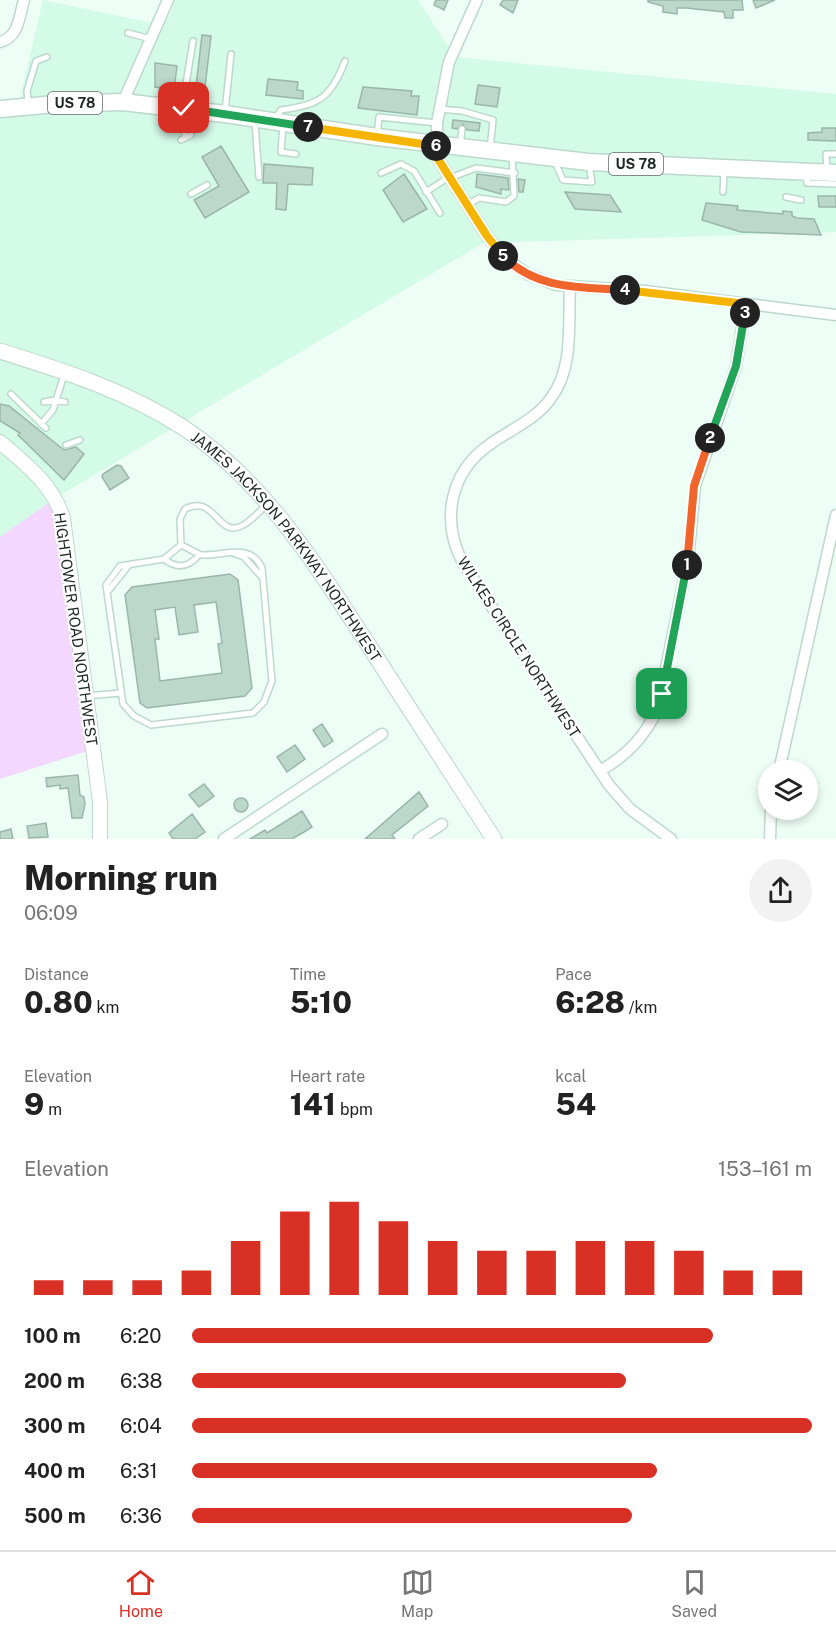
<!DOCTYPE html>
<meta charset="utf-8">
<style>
body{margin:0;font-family:"Public Sans",sans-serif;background:#f2f2f2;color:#222;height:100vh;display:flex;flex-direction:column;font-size:22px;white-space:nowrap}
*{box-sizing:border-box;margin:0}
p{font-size:20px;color:#767676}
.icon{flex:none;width:33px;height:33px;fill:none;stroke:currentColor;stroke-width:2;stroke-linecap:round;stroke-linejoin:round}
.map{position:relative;height:839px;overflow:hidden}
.drawer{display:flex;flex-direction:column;background:#fff;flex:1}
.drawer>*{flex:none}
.controls{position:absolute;left:758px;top:760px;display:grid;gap:12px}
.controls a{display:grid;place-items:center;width:60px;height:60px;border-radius:50%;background:#fff;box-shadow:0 3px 9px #0003;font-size:30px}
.pin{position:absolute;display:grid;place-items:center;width:51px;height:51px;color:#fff;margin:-26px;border-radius:12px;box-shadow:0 3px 9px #0006}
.km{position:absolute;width:30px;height:30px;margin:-15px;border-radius:50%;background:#222;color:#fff;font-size:16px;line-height:30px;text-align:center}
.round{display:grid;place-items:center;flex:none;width:63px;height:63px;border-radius:32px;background:#f2f2f2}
.head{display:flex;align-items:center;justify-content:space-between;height:102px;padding:0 24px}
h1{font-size:33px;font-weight:800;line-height:45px}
.figures{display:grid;grid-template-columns:repeat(3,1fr);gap:9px;height:102px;padding:6px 24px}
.figures div{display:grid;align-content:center}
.figures b{font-size:30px;font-weight:800}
.figures small{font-size:16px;font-weight:400}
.figures p{font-size:16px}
.chart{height:168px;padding:12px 24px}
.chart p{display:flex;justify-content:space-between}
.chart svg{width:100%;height:108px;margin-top:6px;stroke:#d93025;stroke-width:6}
ul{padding:0 24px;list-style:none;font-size:20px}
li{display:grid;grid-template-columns:96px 72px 1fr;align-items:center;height:45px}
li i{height:15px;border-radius:8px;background:#d93025}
.menu{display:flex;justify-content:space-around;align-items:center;height:84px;border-top:2px solid #e0e0e0;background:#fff;font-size:16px;color:#767676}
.menu a{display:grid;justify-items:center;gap:3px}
.menu .on{color:#d93025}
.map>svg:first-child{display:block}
</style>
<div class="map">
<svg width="836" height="839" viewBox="0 0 836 839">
<rect width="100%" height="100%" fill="#edfef6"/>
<path fill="#d4fae8" d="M43,0L147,22L168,19L175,0H418L455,57L836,94V232L483,243L54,499L0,537V118L16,116Z"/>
<path fill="#f4d7fe" d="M54,499L94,749L0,779V537Z"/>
<path fill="#bbd8ca" stroke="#9ab6a9" stroke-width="1.5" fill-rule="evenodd" d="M436,0H448L444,10L434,5Z
M503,0H518L513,13L500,5Z
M648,0H742L743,10H733V18H725L724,12L686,8H677V14L663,12V6L648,2Z
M753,0H775L756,8Z
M202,35L211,36L205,87L196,86Z
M155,63L177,66L174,90L155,87Z
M268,79L298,82L297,90L303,91V99L266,95Z
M478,85L500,88L497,107L475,104Z
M363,87L412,91L411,96H419L417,115L358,108Z
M453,120L480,123L479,131L467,130L463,124L457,129L452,128Z
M822,128H836V141L808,140V133L822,132Z
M221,146L249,192L205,218L194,200L219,186L202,157Z
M264,164L313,168L312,185L288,184L286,210L276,209L277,183H263Z
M404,174L427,209L403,222L383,190Z
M477,174L508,178L509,190L501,189V194L476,187Z
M518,179L525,180L523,192H519Z
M565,192L610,195L621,212L575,209Z
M818,196H836V207H819Z
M706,203L738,206L737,210L783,214V211L792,212V216L797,218L814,219L821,235L741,232L702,220Z
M0,404L9,406L64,450L76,447L84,454L64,480L18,435L20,433L0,421Z
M117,465L121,466L129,478L110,490L102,477L103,474Z
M230,574L238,580L252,688L245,696L147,708L140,703L125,595L132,587ZM216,602L222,643L218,644L222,673L160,681L155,639H159L155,610L175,607L179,635L198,632L194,605Z
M322,724L333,741L324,747L313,730Z
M295,745L305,759L287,772L277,757Z
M78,775L80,795L84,797L85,804L82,818H72L68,788L60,789V785L47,787L46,778Z
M204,784L214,796L199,807L189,795Z
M419,792L428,806L392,835L395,839H365Z
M234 805a7 7 0 1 1 14 0a7 7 0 1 1-14 0Z
M302,811L312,827L304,832L292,839H250L265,830L267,833Z
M192,814L205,832L195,839H173L169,833Z
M46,823L48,837L29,838L27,826Z
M11,829L13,839H0V832Z"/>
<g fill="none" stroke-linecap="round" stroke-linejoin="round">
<defs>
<path id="service" d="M128,33L151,39
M28,103L27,91L36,61L47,57
M179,107L186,84L193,41
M439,109L462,111L493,120L490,149
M225,112L231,54
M184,113L185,138
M275,119L281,110C319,105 331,98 345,61
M255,122L259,177
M283,124L281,152L296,154
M377,136L379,117L437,123
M181,140L191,135
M460,146L462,129
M555,162L563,180L592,182L589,165
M827,171L826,154H836
M381,173L401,164L414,171L440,213
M806,173L807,183L836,184
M450,178L476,168L515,173
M426,192L449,177
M723,192L724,170
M191,194L207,185
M786,197L801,200
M467,205L479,198L506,202L514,196L512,155
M11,394L46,428
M44,402L55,400L65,402
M41,424L53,410L64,375
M66,445L80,440
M181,545L164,559L120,566L106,585L123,704L134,716L151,725L253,713L264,702L272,681L262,568C250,542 225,556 202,555C196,554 187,547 181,545L180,519L185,509C217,493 217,542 245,524C253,519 260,511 266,505
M233,553L244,557L261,576
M164,559C177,569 188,568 199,555
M109,590L129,565
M86,696L121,693"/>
<path id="minor" d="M477,0L449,62L437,123L438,159L487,236L506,259L529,275L556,285L645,291L836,315
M0,42C19,37 19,17 24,0
M123,102L168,0
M570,287C568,323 574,368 551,398C536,420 509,430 489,445C449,473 441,522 463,563L609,785L630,809L671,839
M600,771C627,755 645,737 658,708L688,560L695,486L736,366L746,304
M779,771L836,515
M224,839L382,734
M419,839L442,824
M770,839L771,810"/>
<path id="tertiary" d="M0,442C26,464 53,485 63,518L100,802V839"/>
<g id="secondary">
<path id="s1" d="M0,351C64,371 127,391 184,428C268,484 319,570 373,652C413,715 454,777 494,839"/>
</g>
<path id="primary" d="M0,109L56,104L123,102L225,114L377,137L588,162L836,173"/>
</defs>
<use href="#service" stroke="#bcd9cb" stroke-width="8"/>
<use href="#minor" stroke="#bcd9cb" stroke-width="13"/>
<use href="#tertiary" stroke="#bcd9cb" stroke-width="16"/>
<use href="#secondary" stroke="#bcd9cb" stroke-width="17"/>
<use href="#primary" stroke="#bcd9cb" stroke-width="19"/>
<use href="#service" stroke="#fff" stroke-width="5"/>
<use href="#minor" stroke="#fff" stroke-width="10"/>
<use href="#tertiary" stroke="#fff" stroke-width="14"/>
<use href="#secondary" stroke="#fff" stroke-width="15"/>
<use href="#primary" stroke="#fff" stroke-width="16"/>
</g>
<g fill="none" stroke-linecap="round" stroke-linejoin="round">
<defs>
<path id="split-1" d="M662,694L687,565"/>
<path id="split-2" d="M687,565L694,486L710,438"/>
<path id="split-3" d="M710,438L736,366L745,313"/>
<path id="split-4" d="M625,290L746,304L745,313"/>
<path id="split-5" d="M503,256C537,290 581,287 625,290"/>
<path id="split-6" d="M436,146L438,159L487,236L503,256"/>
<path id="split-7" d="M308,127L436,146"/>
<path id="split-8" d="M184,108L308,127"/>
</defs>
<use href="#split-1" stroke="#fff" stroke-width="12"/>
<use href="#split-2" stroke="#fff" stroke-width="12"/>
<use href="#split-3" stroke="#fff" stroke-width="12"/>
<use href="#split-4" stroke="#fff" stroke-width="12"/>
<use href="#split-5" stroke="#fff" stroke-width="12"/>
<use href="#split-6" stroke="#fff" stroke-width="12"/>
<use href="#split-7" stroke="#fff" stroke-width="12"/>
<use href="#split-8" stroke="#fff" stroke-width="12"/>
<use href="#split-1" stroke="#22a559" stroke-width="8"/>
<use href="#split-2" stroke="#f0652b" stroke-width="8"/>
<use href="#split-3" stroke="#22a559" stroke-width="8"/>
<use href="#split-4" stroke="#f5b400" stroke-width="8"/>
<use href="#split-5" stroke="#f0652b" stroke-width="8"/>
<use href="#split-6" stroke="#f5b400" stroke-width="8"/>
<use href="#split-7" stroke="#f5b400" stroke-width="8"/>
<use href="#split-8" stroke="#22a559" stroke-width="8"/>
</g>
<g text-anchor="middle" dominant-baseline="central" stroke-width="4.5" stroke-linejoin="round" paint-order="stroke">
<g fill="#fff" stroke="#626966" stroke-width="1.5">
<rect x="48" y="92" width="54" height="22" rx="4.5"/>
<rect x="609" y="153" width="54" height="22" rx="4.5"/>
</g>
<g font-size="14" font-weight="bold" fill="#1e2924">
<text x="75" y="103">US 78</text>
<text x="636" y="164">US 78</text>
</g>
<g font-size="15" fill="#1e2924" stroke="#fff">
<text stroke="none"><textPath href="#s1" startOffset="358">JAMES JACKSON PARKWAY NORTHWEST</textPath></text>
<text transform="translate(76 629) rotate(82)">HIGHTOWER ROAD NORTHWEST</text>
<text transform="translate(519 647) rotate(57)">WILKES CIRCLE NORTHWEST</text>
</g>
</g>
</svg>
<div class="controls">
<a><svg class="icon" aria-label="layers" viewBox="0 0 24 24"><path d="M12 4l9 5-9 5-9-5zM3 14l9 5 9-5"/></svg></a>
</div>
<div class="pin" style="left:662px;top:694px;background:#1e9e55"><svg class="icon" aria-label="arrive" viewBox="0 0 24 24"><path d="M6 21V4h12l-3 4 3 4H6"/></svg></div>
<div class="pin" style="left:184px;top:108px;background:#d93025"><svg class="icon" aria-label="check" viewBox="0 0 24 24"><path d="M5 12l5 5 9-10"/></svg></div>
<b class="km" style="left:687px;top:565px">1</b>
<b class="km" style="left:710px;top:438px">2</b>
<b class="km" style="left:745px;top:313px">3</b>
<b class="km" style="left:625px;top:290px">4</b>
<b class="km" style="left:503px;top:256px">5</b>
<b class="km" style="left:436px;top:146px">6</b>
<b class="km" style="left:308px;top:127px">7</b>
</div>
<section class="drawer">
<div class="head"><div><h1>Morning run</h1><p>06:09</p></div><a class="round"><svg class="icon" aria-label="share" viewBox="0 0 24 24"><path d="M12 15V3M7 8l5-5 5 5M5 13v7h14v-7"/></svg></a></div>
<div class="figures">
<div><p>Distance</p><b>0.80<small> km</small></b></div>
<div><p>Time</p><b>5:10</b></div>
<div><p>Pace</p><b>6:28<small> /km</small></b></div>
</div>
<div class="figures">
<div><p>Elevation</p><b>9<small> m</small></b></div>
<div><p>Heart rate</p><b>141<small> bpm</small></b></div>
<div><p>kcal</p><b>54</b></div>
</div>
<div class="chart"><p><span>Elevation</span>153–161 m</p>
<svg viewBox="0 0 160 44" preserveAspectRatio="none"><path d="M5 44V38M15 44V38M25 44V38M35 44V34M45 44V22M55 44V10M65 44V6M75 44V14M85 44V22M95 44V26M105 44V26M115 44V22M125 44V22M135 44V26M145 44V34M155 44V34"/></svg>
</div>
<ul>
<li><b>100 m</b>6:20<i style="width:84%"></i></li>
<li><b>200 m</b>6:38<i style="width:70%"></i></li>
<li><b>300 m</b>6:04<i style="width:100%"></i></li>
<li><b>400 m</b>6:31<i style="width:75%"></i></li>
<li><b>500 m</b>6:36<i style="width:71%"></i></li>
</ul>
</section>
<nav class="menu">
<a class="on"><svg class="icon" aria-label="home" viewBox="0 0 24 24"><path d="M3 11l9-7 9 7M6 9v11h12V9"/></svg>Home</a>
<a><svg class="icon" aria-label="map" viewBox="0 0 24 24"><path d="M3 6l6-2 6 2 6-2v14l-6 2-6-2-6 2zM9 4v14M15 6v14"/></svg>Map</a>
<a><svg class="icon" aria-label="saved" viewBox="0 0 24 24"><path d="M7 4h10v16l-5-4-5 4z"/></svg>Saved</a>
</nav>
